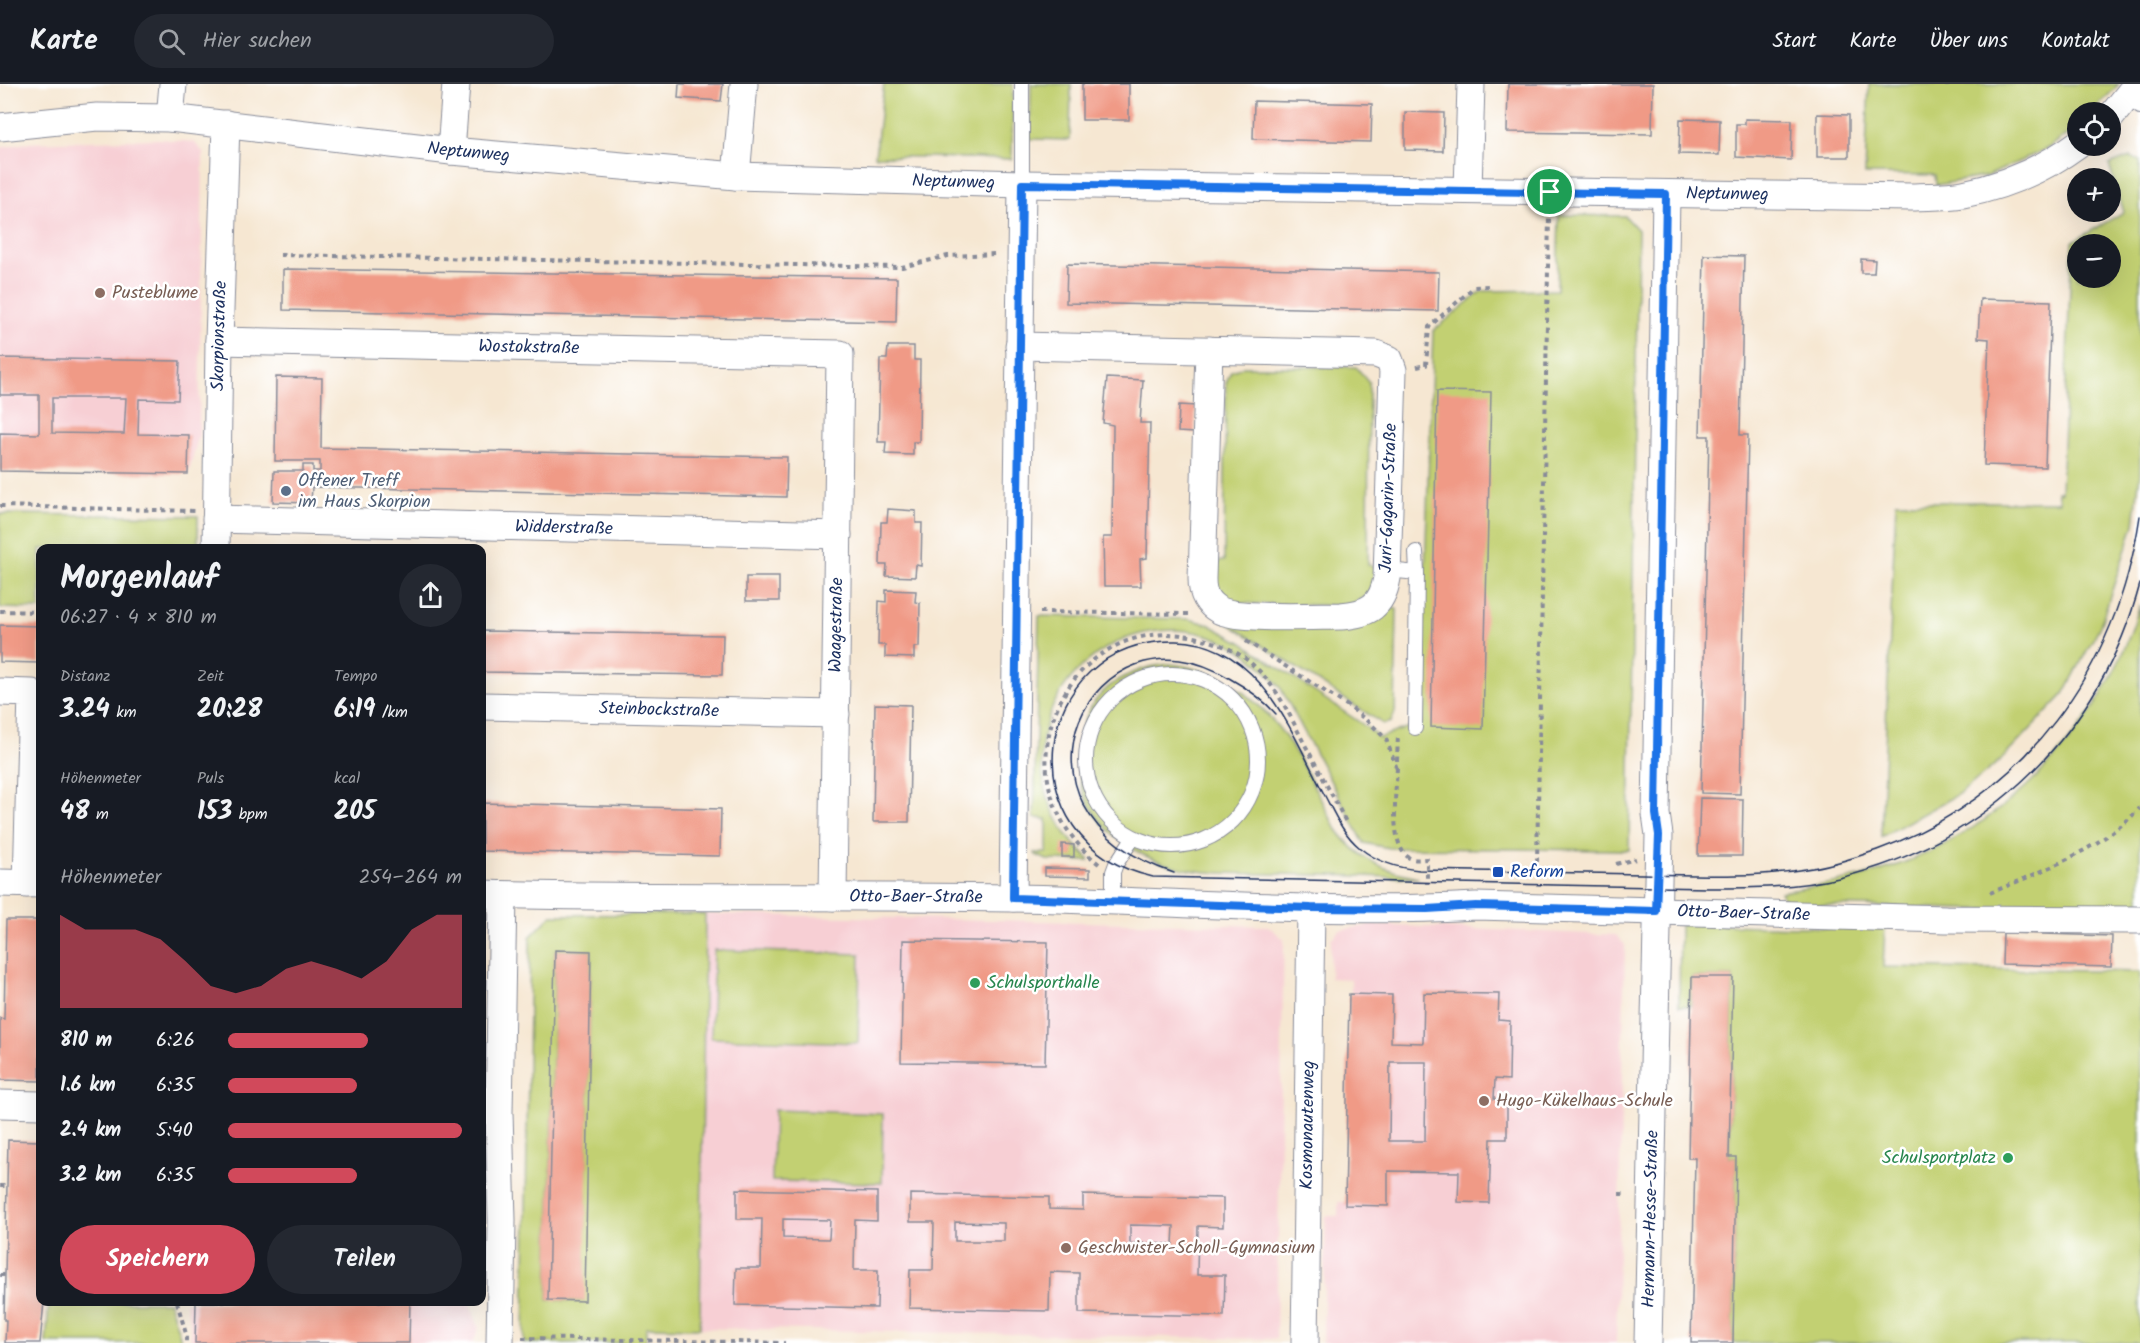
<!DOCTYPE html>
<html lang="de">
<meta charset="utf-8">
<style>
body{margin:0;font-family:Kalam,sans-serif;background:#242831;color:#f1f3f6;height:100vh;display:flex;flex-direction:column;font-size:22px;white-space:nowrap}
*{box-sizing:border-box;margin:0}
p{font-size:20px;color:#9ea1a6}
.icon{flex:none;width:33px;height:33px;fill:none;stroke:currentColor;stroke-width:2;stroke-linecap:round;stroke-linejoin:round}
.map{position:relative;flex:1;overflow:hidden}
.panel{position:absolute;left:36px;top:460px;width:450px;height:762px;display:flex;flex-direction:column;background:#171b24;border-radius:12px;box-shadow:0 6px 24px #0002}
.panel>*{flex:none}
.controls{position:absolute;left:2067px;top:18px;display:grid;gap:12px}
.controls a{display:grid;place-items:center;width:54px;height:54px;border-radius:50%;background:#171b24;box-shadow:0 6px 24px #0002;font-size:30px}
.pin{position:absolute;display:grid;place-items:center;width:51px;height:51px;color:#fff;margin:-26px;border:3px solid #fff;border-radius:50%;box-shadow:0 2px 6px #0007}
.round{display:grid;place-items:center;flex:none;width:63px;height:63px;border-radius:32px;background:#242831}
.overview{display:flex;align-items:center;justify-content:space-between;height:102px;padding:0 24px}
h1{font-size:33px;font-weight:700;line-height:45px}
.figures{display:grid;grid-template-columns:repeat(3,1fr);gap:9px;height:102px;padding:6px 24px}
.figures div{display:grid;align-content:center}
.figures b{font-size:26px;font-weight:700}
.figures small{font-size:16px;font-weight:400}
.figures p{font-size:16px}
.chart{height:168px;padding:12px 24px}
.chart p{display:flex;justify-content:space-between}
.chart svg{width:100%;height:108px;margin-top:6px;fill:#d1495b;opacity:.7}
.action{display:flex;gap:12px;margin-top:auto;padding:12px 24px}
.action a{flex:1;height:69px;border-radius:36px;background:#d1495b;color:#fff;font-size:24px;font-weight:700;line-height:69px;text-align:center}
.action a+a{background:#242831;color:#f1f3f6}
ul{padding:0 24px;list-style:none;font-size:20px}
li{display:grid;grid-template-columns:96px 72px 1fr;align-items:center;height:45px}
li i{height:15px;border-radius:8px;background:#d1495b}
header{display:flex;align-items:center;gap:36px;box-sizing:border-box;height:84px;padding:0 30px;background:#171b24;border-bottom:2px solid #363941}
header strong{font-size:28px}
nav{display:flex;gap:33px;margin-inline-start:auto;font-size:21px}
.search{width:420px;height:54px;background:#242831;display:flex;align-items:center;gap:15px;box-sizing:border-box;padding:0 21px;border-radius:33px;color:#9ea1a6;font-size:22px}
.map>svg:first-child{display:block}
</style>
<header>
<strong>Karte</strong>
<div class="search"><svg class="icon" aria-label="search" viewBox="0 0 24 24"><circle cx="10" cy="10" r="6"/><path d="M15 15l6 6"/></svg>Hier suchen</div>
<nav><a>Start</a><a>Karte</a><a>Über uns</a><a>Kontakt</a></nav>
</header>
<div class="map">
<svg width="2140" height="1259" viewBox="0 0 2140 1259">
<rect width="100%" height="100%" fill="#fff"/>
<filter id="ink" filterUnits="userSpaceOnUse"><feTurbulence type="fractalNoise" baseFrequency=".0167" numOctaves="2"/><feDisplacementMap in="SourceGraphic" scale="12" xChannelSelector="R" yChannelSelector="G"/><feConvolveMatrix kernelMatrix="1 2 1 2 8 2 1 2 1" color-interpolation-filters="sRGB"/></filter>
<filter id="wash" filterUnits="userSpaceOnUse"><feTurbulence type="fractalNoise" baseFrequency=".008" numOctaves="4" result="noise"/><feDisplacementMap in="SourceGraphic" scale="24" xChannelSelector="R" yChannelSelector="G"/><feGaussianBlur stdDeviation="1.35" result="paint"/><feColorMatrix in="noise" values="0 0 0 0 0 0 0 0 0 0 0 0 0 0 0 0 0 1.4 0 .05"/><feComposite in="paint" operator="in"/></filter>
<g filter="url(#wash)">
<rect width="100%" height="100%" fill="#f6e7d2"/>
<path fill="#f7cfd4" d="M158,55L194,58L203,68L199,350L188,390L0,387V64L27,59Z
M705,830L1268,842L1284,855L1276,1255L700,1244Z
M1374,841L1616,851L1625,861L1616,1259H1323L1326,1132H1338V1118H1345L1349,910H1351V895L1330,894L1331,855L1340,846Z
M185,1218H469L479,1244L473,1259H191L190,1235Z"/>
<path fill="#c2d072" stroke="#6e8068" stroke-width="1.5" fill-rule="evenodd" d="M884,0H1013L1012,75L875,72Z
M1031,0H1071L1070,56L1030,55Z
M1869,0H2119L2092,28H2078L2077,43L2050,63L1988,92L1936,101L1935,91L1865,90Z
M2130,73L2140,77V389L2134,441L2100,542L2064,610L2003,674L1962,708L1881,753L1896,418H2059L2057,407L2061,408L2072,158L2124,128L2109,81ZM2078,160H2110V194H2078Z
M1559,131L1625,132L1638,146L1629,766L1389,764L1364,759L1280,603C1263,582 1242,563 1216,554C1123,519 1021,604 1045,703C1052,732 1066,755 1089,775V777L1047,776L1036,771L1035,769H1047V735L1034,734L1039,532L1188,535L1208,540L1241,558L1365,642L1379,654L1420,639L1433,247L1482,207L1557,206Z
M1243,283H1356L1369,298L1368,481L1377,483L1370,510L1349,522L1229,519L1216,503L1213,478L1224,477L1226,299L1231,287Z
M0,430L198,432V465H40V525L0,524Z
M2140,521V830L1785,820L1781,808C1826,801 1870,793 1913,775C1994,742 2068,674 2109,597C2122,573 2132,547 2140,521Z
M1388,523L1397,525L1395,628L1391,638L1383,640L1223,536Z
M1169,580C1192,582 1210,588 1230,600C1285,632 1306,689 1335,743C1350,765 1370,780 1396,788C1403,790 1413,791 1418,794C1371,792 1324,791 1277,790C1244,789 1209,791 1177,783C1110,767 1058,709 1084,638C1097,601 1132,584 1169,580Z
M705,830L700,1244L646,1243V1259H524L530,853L552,831ZM555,866L591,867L584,1217L548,1216Z
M1680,840L1885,845L1883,883L2140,888V1259H1733L1736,1073H1729L1733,893H1692L1691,922H1679Z
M714,866L860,870L858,959L711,954Z
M774,1026L883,1030L882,1099L772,1097Z
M49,1218H169L180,1252V1259H46Z"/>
<g id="blocks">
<path fill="#f09a86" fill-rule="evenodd" d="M679,0H723L721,17L678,14Z
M1082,0H1129V36H1082Z
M1508,0H1653L1652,50L1507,48Z
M1254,17L1372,20L1371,58L1253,55Z
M1405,28L1444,29L1443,67L1405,66Z
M1817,30L1849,31V73H1817Z
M1680,35L1720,36L1719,71L1679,70Z
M1745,35L1792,36L1791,76L1736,73V40H1745Z
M1704,171L1744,172L1740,351H1748L1740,710L1701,709L1709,352H1700Z
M1861,175L1875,176L1874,189H1861Z
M1067,180L1439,188L1438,227L1066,219Z
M283,185L897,194L896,238L283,226Z
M1980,215L2051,217L2045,383L1984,381L1989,255L1978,254Z
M888,262H914V276H920L919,358H913V371L885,370L886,358H878L880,275H887Z
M0,274L180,277L178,316L139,315L138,350L189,351L188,390L0,387V349L39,350V311H0ZM52,314H126L124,350L52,349Z
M276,293L322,294L321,364L787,373L786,413L312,403L311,419L273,418L274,387H303V381H313V387H320V377H275Z
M1107,294L1143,296L1140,339H1150L1147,474L1140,475L1141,502H1104L1103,453H1112L1113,341L1103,339Z
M1437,307L1491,308L1483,645L1431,643Z
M1179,321L1196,322L1195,349L1178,348Z
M888,425L916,427V439H922L921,482L916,481L915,493L886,492L887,481H880L881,438H887Z
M746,493H779V517H746Z
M886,506L916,507L915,518L920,519L919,563H914V574L885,573V561H878L879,517L886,518Z
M0,541L40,542V579L0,578Z
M482,547L723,551L722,591L482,588Z
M875,620L911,621L909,738H873Z
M1700,714L1743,715L1742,772H1698Z
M482,719L721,725L720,772L482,767Z
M1062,760L1074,761V773H1062Z
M1045,784L1090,785V793L1045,792Z
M6,836H40V997L0,996V934L4,935Z
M2003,849L2112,852L2111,883L2002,880Z
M903,856L1048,858L1045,980L901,978Z
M555,866L591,867L585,1217L548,1216Z
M1692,893H1733L1729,1073H1736L1733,1259H1691L1695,1074H1688Z
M1424,909L1499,910L1498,936L1510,937L1509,996L1495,995L1494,1015H1507V1055H1491L1489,1119L1458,1118L1459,1088L1388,1087V1122L1345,1121L1349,910L1392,911L1391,958L1423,959ZM1390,978H1426L1425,1057H1389Z
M8,1056L40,1057V1218H44L40,1259H5L6,1236H4Z
M737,1105L877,1108V1137L855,1136L854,1186H878L877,1224L735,1221L736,1184H761L762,1135H737ZM783,1135L830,1136L829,1155L783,1154Z
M910,1110L1049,1113V1125L1083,1126V1111L1223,1114V1143L1198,1142L1197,1191H1225L1224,1232L1079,1229V1189L1050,1188L1049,1227L909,1224L910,1186H933L934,1138H910ZM955,1138L1004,1139V1157H955ZM1130,1141L1174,1142L1173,1160L1130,1159Z
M196,1218H410L409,1259H195Z"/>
</g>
</g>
<g filter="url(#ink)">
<use href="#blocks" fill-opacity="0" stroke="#888b98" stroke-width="1.5"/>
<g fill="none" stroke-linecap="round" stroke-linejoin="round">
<defs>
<path id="lane" d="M2128,14L2140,23
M1022,100V0
M1416,468L1417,489
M1388,486L1417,489L1415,644
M1086 676a86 86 0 1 1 172 0a86 86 0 1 1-172 0Z
M1113,817V788L1116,780L1133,754"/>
<g id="street">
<path d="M170,34L173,0"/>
<path d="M2110,34L2137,0"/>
<path id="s1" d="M0,43L97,33L170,34L451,67L736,92L1022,100L1912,113C1928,112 1946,113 1963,110C2004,102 2044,85 2078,60"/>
<path d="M451,67L456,0"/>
<path d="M736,92L744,0"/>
<path d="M1468,106L1471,0"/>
<path id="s2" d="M219,257L840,270L833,813"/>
<path d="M1019,262L1376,270L1389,275L1393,286L1387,494C1382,522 1369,530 1341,532C1316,532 1238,536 1219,526C1206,519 1202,509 1202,495L1209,266"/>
<path id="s3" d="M216,435L838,451"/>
<path id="s4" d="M216,465L219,257L226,40"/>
<path d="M0,608L32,609L27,800"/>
<path id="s5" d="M482,622L836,630"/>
<path d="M0,799L40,800"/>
<path id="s6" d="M482,810C658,815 835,811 1011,814C1166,816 1321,831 1476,822L1946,835L2140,836"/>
<path d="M1013,814L1022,100"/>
<path d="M0,1020L40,1021"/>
<path d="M500,1259L502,1136L499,1028L503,811"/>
<path id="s7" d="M1305,1259L1311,824"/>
<path id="s8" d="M1648,1259L1659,751L1656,730L1666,110"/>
</g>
</defs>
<use href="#lane" stroke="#888b98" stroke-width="16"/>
<use href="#street" stroke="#888b98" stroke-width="29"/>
<path stroke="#888b98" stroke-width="4" stroke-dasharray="4.5 4.5" stroke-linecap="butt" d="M1947,3V0
M280,171L902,183L948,172L997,170
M1417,283L1426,281L1429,243L1474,203L1488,202
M0,422L194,427
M0,527L40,528
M1040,528L1188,530
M1246,557L1351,624L1372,641L1386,655L1397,685
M1397,677L1398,651
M1397,684C1396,705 1389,760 1408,773C1414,777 1421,775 1427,775V800
M1537,778L1549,131
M1099,780C987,691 1069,519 1203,555C1222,560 1241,569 1255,583C1278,604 1290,632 1304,659C1319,686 1333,713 1347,740
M1616,780L1636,775
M1990,809C2042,787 2100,766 2140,724
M0,1102H7
M1619,1110H1628
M0,1191H5
M177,1218L186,1250V1259
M522,1254L785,1259"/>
<use href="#lane" stroke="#fff" stroke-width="14"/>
<use href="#street" stroke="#fff" stroke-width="27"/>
<path stroke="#1b2f5e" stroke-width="1.5" d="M2140,432C2117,586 2025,713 1877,766C1854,774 1830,782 1806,785C1752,794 1697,791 1642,790C1568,789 1493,787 1419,786C1397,784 1377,778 1360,764C1343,750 1335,731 1325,712C1292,650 1260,558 1176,557C1030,554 1004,760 1153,793L1707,804C1751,804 1796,804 1839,794C1989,758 2100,648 2140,500
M1174,789C985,727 1092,511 1229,594C1247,604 1263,615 1276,630"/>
</g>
</g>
<g fill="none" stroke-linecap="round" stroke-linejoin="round" filter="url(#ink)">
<defs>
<path id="route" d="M1022,100L1666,110L1656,730L1659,751L1656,827L1476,822L1427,825L1311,824L1013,814Z"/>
</defs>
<use href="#route" stroke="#fff" stroke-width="12"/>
<use href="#route" stroke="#1a73e8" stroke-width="8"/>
</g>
<g fill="#8d6e63" stroke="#fff" stroke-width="2">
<circle cx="100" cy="209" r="6"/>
<circle cx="1484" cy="1017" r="6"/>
<circle cx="1066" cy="1164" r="6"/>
</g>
<circle fill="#5c6f8a" stroke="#fff" stroke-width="2" cx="286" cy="407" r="6"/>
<rect fill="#1a4fb4" stroke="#fff" stroke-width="2" x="1492" y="782" width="12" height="12" rx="3"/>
<g fill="#2e9e5b" stroke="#fff" stroke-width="2">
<circle cx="975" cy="899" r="6"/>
<circle cx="2008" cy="1074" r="6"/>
</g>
<g text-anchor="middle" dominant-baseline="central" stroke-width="5" stroke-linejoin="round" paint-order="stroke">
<g font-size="18" fill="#1b2f5e" stroke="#fff">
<text stroke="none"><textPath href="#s1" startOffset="471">Neptunweg</textPath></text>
<text stroke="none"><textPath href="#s1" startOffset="957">Neptunweg</textPath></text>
<text stroke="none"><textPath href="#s1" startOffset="1731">Neptunweg</textPath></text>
<text stroke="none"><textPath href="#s4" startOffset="213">Skorpionstraße</textPath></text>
<text stroke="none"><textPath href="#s2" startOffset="310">Wostokstraße</textPath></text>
<text transform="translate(1389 414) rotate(-88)">Juri-Gagarin-Straße</text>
<text stroke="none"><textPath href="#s3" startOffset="348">Widderstraße</textPath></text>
<text transform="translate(837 541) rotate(-89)">Waagestraße</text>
<text stroke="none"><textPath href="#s5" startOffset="177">Steinbockstraße</textPath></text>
<text stroke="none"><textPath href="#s6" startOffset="434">Otto-Baer-Straße</textPath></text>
<text stroke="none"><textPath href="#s6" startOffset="1262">Otto-Baer-Straße</textPath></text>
<text stroke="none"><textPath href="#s7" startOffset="218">Kosmonautenweg</textPath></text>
<text stroke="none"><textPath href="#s8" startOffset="124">Hermann-Hesse-Straße</textPath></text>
</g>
<g font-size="18" fill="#785e54" stroke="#fff" text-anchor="start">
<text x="112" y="209">Pusteblume</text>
<text x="1496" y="1017">Hugo-Kükelhaus-Schule</text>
<text x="1078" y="1164">Geschwister-Scholl-Gymnasium</text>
</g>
<g font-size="18" fill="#4e5e75" stroke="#fff" text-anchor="start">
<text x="298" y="397">Offener Treff<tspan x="298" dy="21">im Haus Skorpion</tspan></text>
</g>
<g font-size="18" fill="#164399" stroke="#fff" text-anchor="start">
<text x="1510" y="788">Reform</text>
</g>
<g font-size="18" fill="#27864d" stroke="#fff" text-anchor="start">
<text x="987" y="899">Schulsporthalle</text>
<text x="1996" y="1074" text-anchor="end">Schulsportplatz</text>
</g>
</g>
</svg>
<div class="controls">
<a><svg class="icon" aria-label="locate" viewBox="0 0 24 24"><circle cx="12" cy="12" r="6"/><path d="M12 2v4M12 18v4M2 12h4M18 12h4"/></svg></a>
<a>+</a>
<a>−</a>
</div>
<div class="pin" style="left:1550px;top:108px;background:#1e9e55"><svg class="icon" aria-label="arrive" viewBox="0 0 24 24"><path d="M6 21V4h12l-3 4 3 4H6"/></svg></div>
<section class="panel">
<div class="overview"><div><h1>Morgenlauf</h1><p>06:27 · 4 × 810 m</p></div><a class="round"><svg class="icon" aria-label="share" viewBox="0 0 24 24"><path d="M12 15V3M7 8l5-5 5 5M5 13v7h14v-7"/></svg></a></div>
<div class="figures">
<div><p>Distanz</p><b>3.24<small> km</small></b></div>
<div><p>Zeit</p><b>20:28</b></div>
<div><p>Tempo</p><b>6:19<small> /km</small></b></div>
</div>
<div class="figures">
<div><p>Höhenmeter</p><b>48<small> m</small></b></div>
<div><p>Puls</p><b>153<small> bpm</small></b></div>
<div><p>kcal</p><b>205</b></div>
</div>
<div class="chart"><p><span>Höhenmeter</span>254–264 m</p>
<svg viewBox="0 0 160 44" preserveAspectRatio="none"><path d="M0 44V6L10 12L20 12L30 12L40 16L50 25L60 35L70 38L80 35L90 28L100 25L110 28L120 32L130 25L140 12L150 6L160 6V44z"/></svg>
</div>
<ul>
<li><b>810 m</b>6:26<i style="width:60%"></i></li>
<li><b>1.6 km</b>6:35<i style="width:55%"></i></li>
<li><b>2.4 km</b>5:40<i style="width:100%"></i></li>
<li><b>3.2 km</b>6:35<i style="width:55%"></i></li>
</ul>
<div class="action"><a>Speichern</a><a>Teilen</a></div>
</section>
</div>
